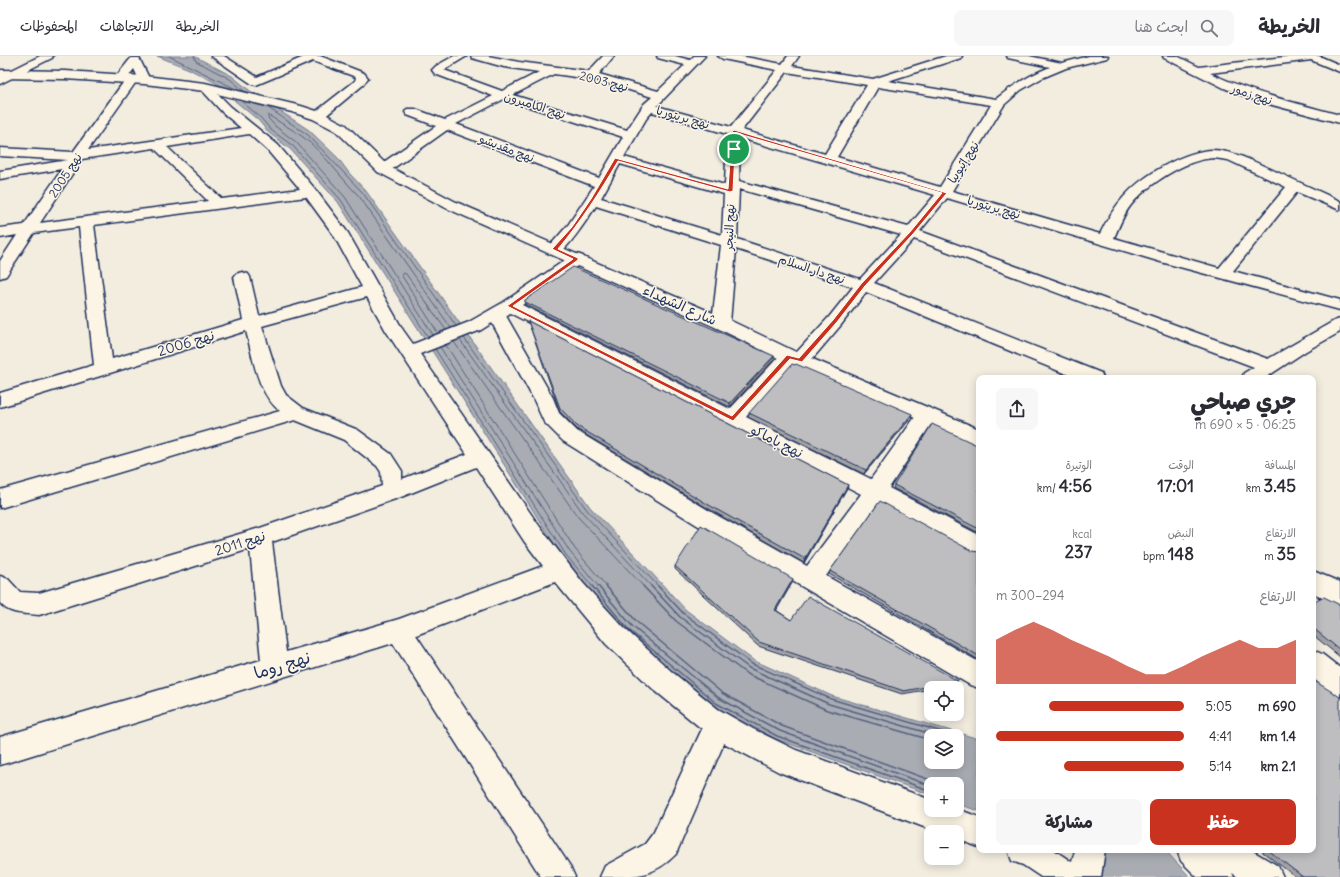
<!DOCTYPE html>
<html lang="ar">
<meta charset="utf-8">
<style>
body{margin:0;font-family:Delius,"Playpen Sans Arabic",sans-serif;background:#f7f7f7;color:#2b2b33;direction:rtl;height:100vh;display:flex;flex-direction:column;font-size:15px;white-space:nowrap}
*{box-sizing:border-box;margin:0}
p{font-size:13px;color:#7c7c81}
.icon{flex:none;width:22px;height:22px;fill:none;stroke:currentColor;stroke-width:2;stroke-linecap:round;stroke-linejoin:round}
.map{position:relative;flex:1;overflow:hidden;direction:ltr}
.drawer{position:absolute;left:976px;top:319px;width:340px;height:478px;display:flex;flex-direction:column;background:#fff;border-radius:8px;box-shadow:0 2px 10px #0003;direction:rtl}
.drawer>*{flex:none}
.buttons{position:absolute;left:924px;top:625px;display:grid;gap:8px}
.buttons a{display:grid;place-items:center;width:40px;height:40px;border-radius:8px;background:#fff;box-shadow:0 2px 10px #0003;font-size:20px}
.pin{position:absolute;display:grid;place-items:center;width:34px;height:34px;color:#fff;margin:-17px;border:2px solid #fff;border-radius:50%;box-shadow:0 1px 4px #0007}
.round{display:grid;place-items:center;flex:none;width:42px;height:42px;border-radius:8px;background:#f7f7f7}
.overview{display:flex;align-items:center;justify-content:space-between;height:68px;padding:0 20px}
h1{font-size:22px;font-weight:800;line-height:30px}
.stats{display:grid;grid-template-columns:repeat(3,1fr);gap:6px;height:68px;padding:4px 20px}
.stats div{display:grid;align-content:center}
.stats b{font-size:17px;font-weight:800}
.stats small{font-size:11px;font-weight:400}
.stats p{font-size:11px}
.chart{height:112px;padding:8px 20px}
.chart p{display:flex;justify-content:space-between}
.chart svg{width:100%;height:72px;margin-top:4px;fill:#c8321e;opacity:.7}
.button{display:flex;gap:8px;margin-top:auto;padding:8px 20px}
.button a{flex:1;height:46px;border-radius:8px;background:#c8321e;color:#fff;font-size:16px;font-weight:800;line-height:46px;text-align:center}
.button a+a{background:#f7f7f7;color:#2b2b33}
ul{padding:0 20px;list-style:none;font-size:13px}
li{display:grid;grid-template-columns:64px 48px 1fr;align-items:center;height:30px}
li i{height:10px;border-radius:5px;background:#c8321e}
header{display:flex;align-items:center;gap:24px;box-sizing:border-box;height:56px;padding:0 20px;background:#fff;border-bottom:1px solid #e1e1e2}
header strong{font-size:19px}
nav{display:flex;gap:22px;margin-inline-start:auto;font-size:14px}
.search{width:280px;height:36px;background:#f7f7f7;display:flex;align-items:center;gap:10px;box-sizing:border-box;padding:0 14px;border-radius:8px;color:#7c7c81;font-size:15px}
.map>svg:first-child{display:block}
</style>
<header>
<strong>الخريطة</strong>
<div class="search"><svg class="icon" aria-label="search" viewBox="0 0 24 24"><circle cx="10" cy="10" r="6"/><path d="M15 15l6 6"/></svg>ابحث هنا</div>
<nav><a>الخريطة</a><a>الاتجاهات</a><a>المحفوظات</a></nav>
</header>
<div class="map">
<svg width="1340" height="821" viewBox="0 0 1340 821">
<rect width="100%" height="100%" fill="#f3ede0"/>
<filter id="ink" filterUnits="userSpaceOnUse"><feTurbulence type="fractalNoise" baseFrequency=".025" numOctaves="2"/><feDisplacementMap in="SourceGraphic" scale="8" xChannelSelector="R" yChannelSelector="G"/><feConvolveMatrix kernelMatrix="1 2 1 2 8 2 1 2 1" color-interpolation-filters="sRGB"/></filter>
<g filter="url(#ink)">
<path fill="#a9acb3" stroke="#707a91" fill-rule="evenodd" d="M157,0H194L232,20L254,38L309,74L338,102L349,117L366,135L590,451L686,554L753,604L832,640L979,683V755L957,748V728H931V739L776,683L714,650L626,577L563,502L338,146L290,93L269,77L258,64L235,45V37L189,13ZM931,680H957V706H931Z
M1113,794H1165L1190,821H1115Z"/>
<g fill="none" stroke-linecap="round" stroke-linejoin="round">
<path stroke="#546180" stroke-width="1" d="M169,0L236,33
M194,0L196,5L230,23L245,36
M240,44L260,61L271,74L293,90L341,144L428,281
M267,51L308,79L363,137L456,270
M438,277L402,220L403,217L406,218L446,274
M433,279L345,141L296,86L275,70L268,62V59C279,66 292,73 303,81C324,97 340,121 359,140L451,272
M464,282L587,454L659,531
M460,284L583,457L652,531
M454,286L578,461L644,531
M446,289L575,493L607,531
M440,291L570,496L599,531
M435,293L566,499L593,531"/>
<path stroke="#546180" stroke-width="1.5" d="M592,530L629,574L716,647L777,680L931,735
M598,530L633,571L719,642L780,675L931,730
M606,530L637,566L722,637L782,670L941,728
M643,530L676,565L747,618L827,654L931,684
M651,530L680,561L749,612L829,648L938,680
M658,530L683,557L752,608L831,643L956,680"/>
<path fill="#a9acb3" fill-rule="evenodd" d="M1080,794H1150L1161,802L1169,821H1099L1088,812Z"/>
<defs>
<path id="minor" d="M40,0H53L52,2L0,28V20Z
M211,0H224L257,21L306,0H320L364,17L368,22L363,29L322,63H314L312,60L314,57L355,25L356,21L313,5L256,29L252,28Z
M454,0H467L444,14L502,35L539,16L504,11L472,2L471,0H488L519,6L589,15L603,0H614L599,18L658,35L685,9L658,2L657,0H675L690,4L694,0H705L657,50L731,71L777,14L723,3L718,0H740L782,8L788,0H799L792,10L873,23L946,0H962L961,2L888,25L996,43C1013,29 1030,19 1050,11L1008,2L1007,0H1029L1062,7L1089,0H1108L1107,2L1066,12L1042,22L1021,34L1004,49L952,135L1100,178C1114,149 1129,131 1157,114C1174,104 1192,95 1211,94C1234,94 1256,107 1277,116C1298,126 1319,135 1340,145V154L1297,136L1233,215L1340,244V254L1161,206L947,142L920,175L1268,303L1334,265L1340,263V276L1306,295L1265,322H1242L1244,317L1254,311L914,183L874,227L1101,317L1103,322H1076L866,236L841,269L807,309L800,311L792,308L746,361L871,423L920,354L927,352L934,354L937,359L889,432L979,479V499L971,497L878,447L826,520L979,606V632L970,629L697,469L563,385L544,366L533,342L492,267L481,274L420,298L540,471L583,527L624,572L671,615L718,653L753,673L796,694L931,744V754L957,753L979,761V791L957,783V776H937L779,716L724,687L676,798C654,821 634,821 600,821L605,810L645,788L654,776L702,673L653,633L606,588L555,526L416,579L570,810L575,821H541L393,587L0,709V681L261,604L250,493L39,559C24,557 10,559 0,547V520L8,523L20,536L39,537L260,472L382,430L381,416L377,410L344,384L295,364L0,452V434L280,355C257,337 253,301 246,275L0,351V337L94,309L79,171L34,177L6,220L0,222V205L17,179L0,182V172L24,169L62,113L0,123V115L68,104L0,100V92L73,96L125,24L121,25L117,24L115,22L131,2H139L150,24L148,26H140L134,13L128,21H136L138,23L88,94L241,72L223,57L199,31L201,29H209L231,51L278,89L315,133L348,177L403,274L413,288L469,266L504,246L571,200L577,198L583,200L585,203L583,206L522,249L730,353L783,296L789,294L796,297L829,261L853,231L736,193L730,267L727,271L721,273L715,271L712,267L721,189L596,150C590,159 568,193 559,197C555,198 553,197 549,196L547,193L568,169L594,130L447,74L388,116L383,117L378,116L376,113L378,110L436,70L407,59L405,56L407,53H415L445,64L493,40L435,18L432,14L436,10ZM787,16L867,29L825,98L742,74ZM554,18L597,24L652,41L644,48L627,74L513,39ZM878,31L991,49L940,131L837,101ZM504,43L623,81L599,122L456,68ZM652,56L727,78L725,129L624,101L646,63ZM249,78L268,95L300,133L222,143L167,91ZM740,82L935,139L908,171L739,125ZM154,92L208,145L40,167L82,103ZM1214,102L1228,104L1286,131L1219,212L1114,182C1119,171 1123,159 1131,149C1148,128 1186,103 1214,102ZM620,108L724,138L722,179L601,142ZM739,133L901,179L860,223L737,183ZM306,141L333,178L362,231L259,260L250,221L248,218L242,216L236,218L234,221L243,264L112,303L94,169ZM367,241L386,275L467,398L402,423V415L391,398L358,374L303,352L286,339L281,330L262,270ZM510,257L861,438L807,510L713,457L577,375L559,357L553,342L506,260ZM476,411L524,485L543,510L399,563L286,596L272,486L401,441Z
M1163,0H1177L1199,11L1293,0H1319L1340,9V16L1311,4L1210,17C1252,37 1296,47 1340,59V67L1257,45L1224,32L1164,2Z
M1313,594L1322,598L1340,612V641L1331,638L1313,622Z
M1008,794H1054L1072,806L1075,794H1105L1101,821H1041L1023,809L1012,805Z
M1177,794H1251L1278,810L1283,821H1238L1232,817L1234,821H1197L1181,805Z"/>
<path id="major" d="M0,14L65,15L144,20L205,27L301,50L323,57L346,69L388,110L456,146L727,263L796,296L979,373V390L782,304L715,271L446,152L378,116L336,75L313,63L292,56L205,35L144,28L65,23L0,22Z
M1313,515L1340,526V549L1313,538Z"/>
</defs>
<use href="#minor" stroke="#1b2f5e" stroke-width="3"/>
<use href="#major" stroke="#1b2f5e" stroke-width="3"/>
<use href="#minor" fill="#fcf5e5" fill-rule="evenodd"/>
<use href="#major" fill="#fcf5e5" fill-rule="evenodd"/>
</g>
<path fill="#a3a3a5" stroke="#1b2f5e" d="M525,244L774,304L730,351L526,249Z
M528,265L848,429L847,432L804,507L714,456L578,374L560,356L529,268Z
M749,357L911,362L864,418L748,361Z
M979,390V477L893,432L894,429Z
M979,496V604L829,518L830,515Z
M675,510L793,523L792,527L776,554L791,564L958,625L956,628L935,632H931V633L902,638L758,590L675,513Z
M1313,547L1340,549V601L1313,579Z
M1260,794H1313L1340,821H1296Z"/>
<path fill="#858586" stroke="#1b2f5e" d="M774,300V304L730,351V347Z
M912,358L911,362L864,418L866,414Z
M848,429L847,432L804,507L805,503Z
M793,523L792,527L775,557V554Z"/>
<path fill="#bebec0" stroke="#1b2f5e" d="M573,211L774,300L730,347L525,246V244Z
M528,265L848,429L805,503L714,452L577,370L560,352Z
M792,308L795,309L796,308L912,358L866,414L749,357Z
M932,368L979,390V473L894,429Z
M880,445L972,495L979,496V600L830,515Z
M701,469L793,523L775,554L791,564L808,540L958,625L904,635L759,586L675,510Z
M1324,541L1340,549V594L1313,572V547Z
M1313,624L1340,641V821H1303L1268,794H1313Z"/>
</g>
<path fill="#c8321e" stroke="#fff" fill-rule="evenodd" d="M734,74L947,137L913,178L865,230L837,266L802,306L790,303L733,365L507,250L573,203L552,193L572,171L591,143L615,102L728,133L732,76ZM736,77L942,137L910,176L861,228L833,264L799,302L787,299L732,360L513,250L578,204V202L558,193C581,165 600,136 618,105L730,136L733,135Z"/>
<g text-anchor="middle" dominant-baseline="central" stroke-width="3" stroke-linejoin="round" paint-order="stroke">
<g font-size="12" fill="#1b2f5e" stroke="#fcf5e5">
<text transform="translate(604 25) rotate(14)">نهج 2003</text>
<text transform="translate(1252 38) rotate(19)">نهج زمور</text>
<text transform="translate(535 49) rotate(18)">نهج الكاميرون</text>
<text transform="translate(683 61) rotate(16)">نهج بريتوريا</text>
<text transform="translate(507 92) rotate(21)">نهج مقديشو</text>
<text transform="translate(963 106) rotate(-58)">نهج إثيوبيا</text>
<text transform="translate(65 119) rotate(-57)">نهج 2005</text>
<text transform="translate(994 151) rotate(16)">نهج بريتوريا</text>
<text transform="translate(729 171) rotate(-88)">نهج النيجر</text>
<text transform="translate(812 213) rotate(18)">نهج دار السلام</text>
</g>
<g font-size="14" fill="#1b2f5e" stroke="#fcf5e5">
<text transform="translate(680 249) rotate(24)">شارع الشهداء</text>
<text transform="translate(186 287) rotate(-17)">نهج 2006</text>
<text transform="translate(777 385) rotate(27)">نهج باماكو</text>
<text transform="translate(240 487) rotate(-18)">نهج 2011</text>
</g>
<g font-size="17" fill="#1b2f5e" stroke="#fcf5e5">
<text transform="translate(282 609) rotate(-17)">نهج روما</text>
</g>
</g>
</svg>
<div class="buttons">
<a><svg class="icon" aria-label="locate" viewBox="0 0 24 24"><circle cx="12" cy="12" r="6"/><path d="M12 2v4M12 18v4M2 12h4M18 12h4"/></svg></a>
<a><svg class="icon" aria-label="layers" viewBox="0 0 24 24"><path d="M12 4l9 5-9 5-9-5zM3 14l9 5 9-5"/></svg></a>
<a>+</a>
<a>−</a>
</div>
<div class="pin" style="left:734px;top:93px;background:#1e9e55"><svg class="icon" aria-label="arrive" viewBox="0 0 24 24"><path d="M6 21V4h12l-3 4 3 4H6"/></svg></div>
<section class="drawer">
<div class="overview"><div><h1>جري صباحي</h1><p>06:25 · 5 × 690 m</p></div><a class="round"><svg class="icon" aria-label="share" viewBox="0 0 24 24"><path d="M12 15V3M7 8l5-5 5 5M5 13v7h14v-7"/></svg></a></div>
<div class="stats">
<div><p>المسافة</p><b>3.45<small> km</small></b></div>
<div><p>الوقت</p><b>17:01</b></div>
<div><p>الوتيرة</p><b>4:56<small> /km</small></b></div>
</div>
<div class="stats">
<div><p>الارتفاع</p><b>35<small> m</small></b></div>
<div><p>النبض</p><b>148<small> bpm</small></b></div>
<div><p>kcal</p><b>237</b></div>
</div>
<div class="chart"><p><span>الارتفاع</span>294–300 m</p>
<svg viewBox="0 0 160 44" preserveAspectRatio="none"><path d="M0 44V17L10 11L20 6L30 11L40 17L50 22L60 27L70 33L80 38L90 38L100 33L110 27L120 22L130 17L140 22L150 22L160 17V44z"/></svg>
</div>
<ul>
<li><b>690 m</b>5:05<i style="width:72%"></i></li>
<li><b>1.4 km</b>4:41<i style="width:100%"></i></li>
<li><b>2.1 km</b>5:14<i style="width:64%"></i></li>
</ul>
<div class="button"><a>حفظ</a><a>مشاركة</a></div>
</section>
</div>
